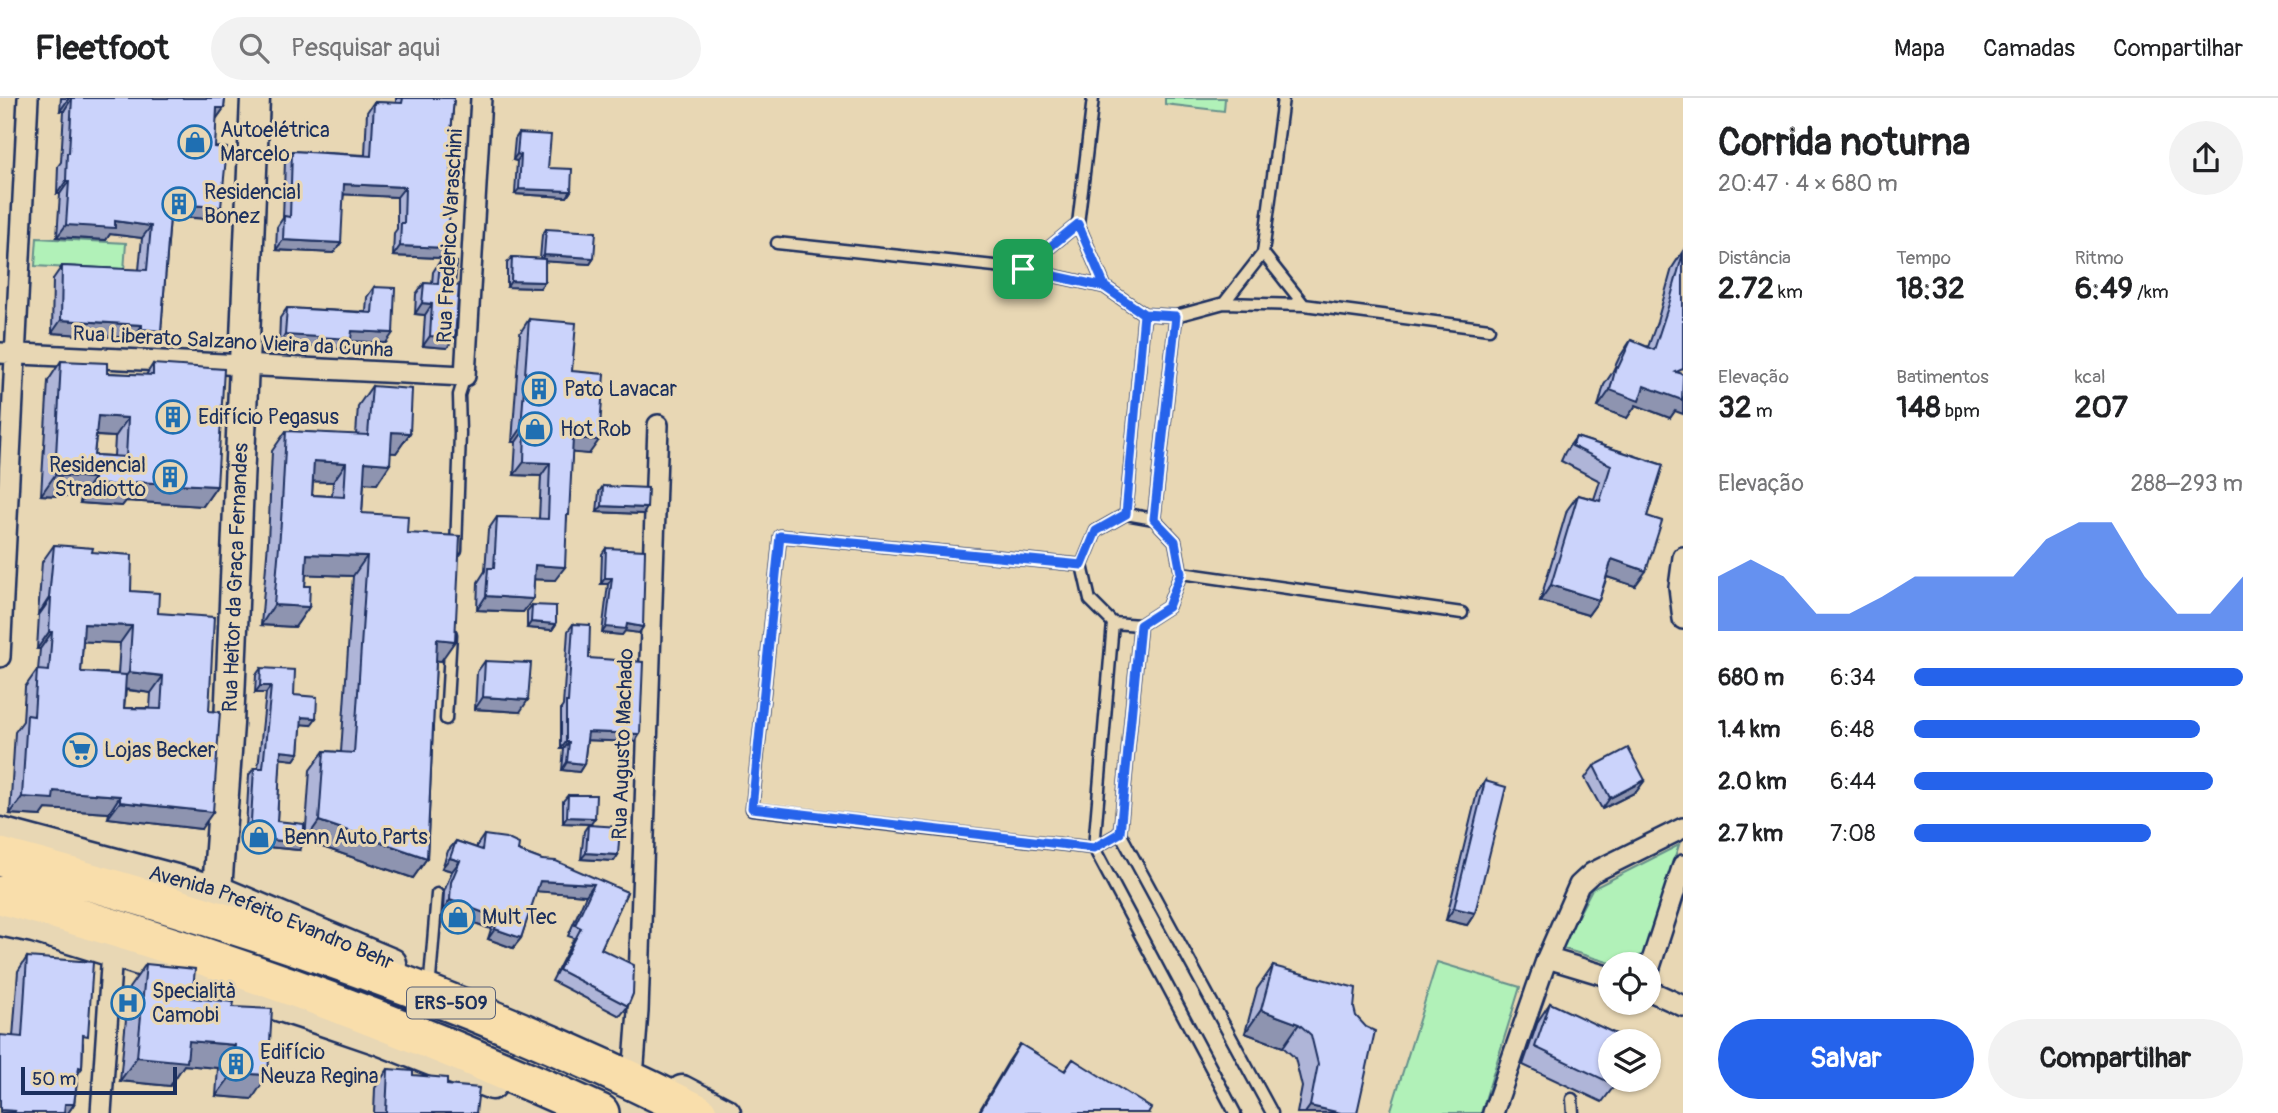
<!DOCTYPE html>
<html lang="pt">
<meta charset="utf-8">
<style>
body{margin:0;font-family:Pangolin,sans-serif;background:#f2f2f2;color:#202124;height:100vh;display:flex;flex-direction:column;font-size:26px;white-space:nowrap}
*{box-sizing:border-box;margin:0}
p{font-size:23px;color:#757577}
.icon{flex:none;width:38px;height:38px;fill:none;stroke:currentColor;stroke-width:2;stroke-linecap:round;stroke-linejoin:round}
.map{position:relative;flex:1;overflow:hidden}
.panel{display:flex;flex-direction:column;background:#fff;width:595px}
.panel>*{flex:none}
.fabs{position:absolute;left:1598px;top:854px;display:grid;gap:14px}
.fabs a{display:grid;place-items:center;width:63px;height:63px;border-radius:50%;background:#fff;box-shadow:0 2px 5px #0004;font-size:35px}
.scale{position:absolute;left:21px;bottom:18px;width:156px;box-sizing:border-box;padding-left:7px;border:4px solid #1b2f5e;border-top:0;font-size:19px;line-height:24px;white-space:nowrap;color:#1b2f5e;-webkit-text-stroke:5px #e8d7b4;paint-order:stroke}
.pin{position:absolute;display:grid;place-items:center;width:60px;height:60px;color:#fff;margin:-30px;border-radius:14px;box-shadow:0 4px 10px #0006}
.round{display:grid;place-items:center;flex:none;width:74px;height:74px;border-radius:37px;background:#f2f2f2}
.overview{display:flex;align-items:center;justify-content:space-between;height:119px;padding:0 35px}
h1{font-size:38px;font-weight:800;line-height:52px}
.metrics{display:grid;grid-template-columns:repeat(3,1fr);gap:10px;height:119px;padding:7px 35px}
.metrics div{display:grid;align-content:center}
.metrics b{font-size:30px;font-weight:800}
.metrics small{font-size:19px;font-weight:400}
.metrics p{font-size:19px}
.chart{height:196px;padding:14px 35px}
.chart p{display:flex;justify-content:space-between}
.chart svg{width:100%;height:126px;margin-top:7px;fill:#2563eb;opacity:.7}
.action{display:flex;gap:14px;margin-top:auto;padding:14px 35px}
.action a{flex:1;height:80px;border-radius:42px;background:#2563eb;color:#fff;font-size:28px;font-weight:800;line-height:80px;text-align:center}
.action a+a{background:#f2f2f2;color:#202124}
ul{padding:0 35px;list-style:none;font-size:23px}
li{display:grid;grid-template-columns:112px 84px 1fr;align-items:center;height:52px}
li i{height:18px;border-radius:9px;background:#2563eb}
header{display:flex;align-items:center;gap:42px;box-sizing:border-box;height:98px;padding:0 35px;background:#fff;border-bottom:2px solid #e0e0e0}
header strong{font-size:33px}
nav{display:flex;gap:38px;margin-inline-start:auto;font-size:24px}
.search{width:490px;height:63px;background:#f2f2f2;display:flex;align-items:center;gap:18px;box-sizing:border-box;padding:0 24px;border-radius:38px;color:#757577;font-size:26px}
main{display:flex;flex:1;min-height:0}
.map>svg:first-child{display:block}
</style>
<header>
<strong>Fleetfoot</strong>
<div class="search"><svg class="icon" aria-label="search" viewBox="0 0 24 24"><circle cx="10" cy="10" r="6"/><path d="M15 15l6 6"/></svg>Pesquisar aqui</div>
<nav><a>Mapa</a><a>Camadas</a><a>Compartilhar</a></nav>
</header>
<main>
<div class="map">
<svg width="1683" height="1015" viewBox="0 0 1683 1015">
<rect width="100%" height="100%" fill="#e8d7b4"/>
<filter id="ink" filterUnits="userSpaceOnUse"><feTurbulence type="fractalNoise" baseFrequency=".0143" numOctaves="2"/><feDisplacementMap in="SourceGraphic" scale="14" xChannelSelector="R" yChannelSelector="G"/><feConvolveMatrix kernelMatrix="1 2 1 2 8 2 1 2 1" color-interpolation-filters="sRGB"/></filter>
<g filter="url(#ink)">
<path fill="#b1f1b8" stroke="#66908b" stroke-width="2" d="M1165,0H1225L1224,13L1165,6Z
M37,140L126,145L124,173L35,168Z
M1679,747L1644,856L1624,866H1614L1561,850L1592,791Z
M1437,864L1520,889L1481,1015H1390Z"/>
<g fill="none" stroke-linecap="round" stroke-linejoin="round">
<defs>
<path id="lane" d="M1093,0L1078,126L1105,189
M777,145L1023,171L1105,189L1144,216L1176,218L1224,205L1304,207L1489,231
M1263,155L1304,207
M1023,171L1078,126
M1224,205L1263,155L1283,0
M1126,416L1154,421L1175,443L1181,475L1168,509L1140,527L1113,525L1090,502L1082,467L1096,433Z
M1126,416L1144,216
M1154,421L1176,218
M456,452L460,335L459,297L465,278
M1082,467L780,438L752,711L1094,750L1120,735
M1181,475L1462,515
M1113,525L1094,750L1235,1015
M1140,527L1120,735L1272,1015
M446,621L451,536
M430,881L437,796
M1572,1001L1573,1015"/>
<path id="street" d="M0,255L465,278L481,0
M1683,459L1679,489L1683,521
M0,559L28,0
M1547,860L1610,879
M1648,875L1683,767
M1648,892L1683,908
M634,966L638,913L658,327
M101,1015L112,854
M1493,1015L1547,860L1579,787L1592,775L1683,730"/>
<g id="secondary">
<path id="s1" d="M0,734L217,792L392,865"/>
<path id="s2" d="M217,792L229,626L255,0"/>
<path d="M0,823L34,830L112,854L305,917L378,942L492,987"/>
<path d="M682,992L726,1015"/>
</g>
<path id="highway" d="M0,759C240,823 476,903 698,1015
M0,797C206,852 406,927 600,1015"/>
</defs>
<use href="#lane" stroke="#1b2f5e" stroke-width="15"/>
<use href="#street" stroke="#1b2f5e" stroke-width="24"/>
<use href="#secondary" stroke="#1b2f5e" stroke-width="33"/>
<use href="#highway" stroke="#1b2f5e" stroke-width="42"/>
<use href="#lane" stroke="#e8d7b4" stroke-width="10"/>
<use href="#street" stroke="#e8d7b4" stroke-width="19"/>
<use href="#secondary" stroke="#e8d7b4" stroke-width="28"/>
<use href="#highway" stroke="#f9deab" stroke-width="37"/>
</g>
<path fill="#afb5d8" stroke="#1b2f5e" stroke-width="2" fill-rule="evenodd" d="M61,0H225L224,10L216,21L212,121L170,119L161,233L152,245L133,244L134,240L52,235L53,181L62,168L139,172L142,140L110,136L106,142L57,139L60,96H57L58,68L61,64L64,13H60Z
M396,0H454L441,160L393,158L394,135L397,131V99L344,96L334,155L276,152L277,129L283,120L285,63L292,53L365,57L367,14L374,4L396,5Z
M519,35L548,70L571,93L567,99L515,96L517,63L513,62L515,41Z
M546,131L594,160L590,166L545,163L540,190L507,189V165L512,159L540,161L542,137Z
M1683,153L1675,313L1670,320L1636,307L1627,320L1598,309L1604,287L1612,275L1619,260L1631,242L1648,249L1657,224L1672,170Z
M440,163L447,250L423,248L425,217L415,216L416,196L424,185L432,186L433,174Z
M374,189L386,245L350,243L344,251L279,247L280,220L287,210L366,214L367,199Z
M529,221L572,273L589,356L572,354L567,420L555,482L534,481L533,501L523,514L477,512L478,484L485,473L488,432L497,419L539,421L541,378L514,377L516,344H512L520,235Z
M61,263L107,275L146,277L153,266L217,388L203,408L126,403L122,408L80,405L81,399L41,397L48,283ZM96,338L115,339L114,358L94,357Z
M372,288L410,335L396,355L391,354L377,386L364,385L362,415L407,435L441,563L436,562L427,760L413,780L305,743L310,672L324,653L341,654L353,478L306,476L305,488L309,509L295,529L261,527L268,444L272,353L286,333L356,337L358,308ZM313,383L333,384L332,398L312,397Z
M1576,339L1663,367L1647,418L1635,488L1607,479L1599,502L1588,517L1540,503L1567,412L1578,397L1594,401L1600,383L1561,363L1565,354Z
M603,388L643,416L597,414L599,394Z
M54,447L92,454L131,493L158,515L201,731L108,720L109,715L46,711L41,718L10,716L15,634L23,623L25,589L37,572H38L40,551H37L39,517H38L42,464ZM83,543L120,545L118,576L81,574ZM126,592L151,595L150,610H124Z
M606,450L643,529L639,535L625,533L622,537L602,535L608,486H601L602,456Z
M532,507L556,526L552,532L527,530V513Z
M573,526L589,560L635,644L587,642L584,666L579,674L562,672L564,651H561V611L563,608L568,533Z
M485,563L520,614L475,611L477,574Z
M261,570L294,597L311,627L301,626L299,655L294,662L280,660L277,723L299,752L245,747L249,677L254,670H258L266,595H255L256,577Z
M1594,668L1645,682L1636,694L1602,711L1585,680Z
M1485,683L1475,815L1467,827L1446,822L1477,695Z
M568,697L591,726L563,725V703Z
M588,727L618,757L614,763L581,761L584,733Z
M484,737L518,753L627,794L601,851L628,908L620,918L552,883L574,840L568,838L586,797L536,793L521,840L513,850L488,841L491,831L443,813L444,794L452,773L442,770L448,753L456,743L477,750V747Z
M27,859L83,945L82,970L78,976L74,1006L68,1015H0L13,939L18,873Z
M146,866L192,900L233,909L252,1001L216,998L218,970L184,967L170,988L120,983L129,890Z
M1273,868L1354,910L1357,1015H1297L1302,989L1295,960L1283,949L1245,935L1257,891Z
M1550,905L1615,987L1602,1004L1523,967L1538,923Z
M1020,946L1064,973L1073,961L1148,1015H978L1008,964Z
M388,971L447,987L476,1015H374L375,990Z"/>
<path fill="#8e94b0" stroke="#1b2f5e" stroke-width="2" d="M69,0H72L64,13H60Z
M217,10H224L215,23Z
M517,56L521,57L517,63L513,62Z
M66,83H69L60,96H57Z
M344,86L405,89L397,99L337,96Z
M519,91L571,93L567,99L515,96Z
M171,106L221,109L212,121L162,118Z
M115,123L151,128L142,140L110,136L106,142L57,139L66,127Z
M283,142L341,145L334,155L276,152Z
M400,148L448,150L441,160L393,158Z
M544,157L594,160L590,166L540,163Z
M511,183L545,184L540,190L507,189Z
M422,205L432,206L425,217L415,216Z
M61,222L142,227L134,240L52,235Z
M142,231L161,233L152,245L133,244Z
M352,233L393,235L386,245L350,243L344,251L279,247L285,237Z
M430,238L455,239L447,250L423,248Z
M1644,288L1683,299V316L1675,313L1670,320L1636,307L1627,320L1598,309L1610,292Z
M98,318L128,320L115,339L84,337Z
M521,331H525L516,344H512Z
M392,334L410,335L396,355L379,354Z
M573,340L599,342L589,356L563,354Z
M314,363L346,365L333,384L301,383Z
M365,364L390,366L377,386L351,384Z
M524,364L550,365L541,378L514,377Z
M55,377L94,380L81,399L41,397Z
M136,384L217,388L203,408L126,403L122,408L80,405L94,386Z
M602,408L647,410L643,416L597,414Z
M307,456L367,458L353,478L293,476Z
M1612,461L1646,473L1635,488L1601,477Z
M535,467L565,469L555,482L525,481Z
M605,480H612L608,486H601Z
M1551,487L1599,502L1588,517L1540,503Z
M486,498L533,501L523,514L477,512Z
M49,500H51L39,517H38Z
M274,507L309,509L295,529L261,527Z
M531,524L556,526L552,532L527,530Z
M84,526L132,528L120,545L72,543Z
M627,526L643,529L639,535L625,533L622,537L602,535L606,529Z
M49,534H52L40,551H37Z
M437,541L455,543L441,563L424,561Z
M129,574L163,578L151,595L117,590Z
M260,588H271L266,595H255Z
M483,599L528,602L520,614L475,611Z
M302,619L316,620L311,627L297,626Z
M588,634L640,636L635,644L583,642Z
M566,644H569L564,651H561Z
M281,653L299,655L294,662L276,660Z
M567,664L584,666L579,674L562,672Z
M1645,682L1636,694L1602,711L1610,700Z
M54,693L120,698L109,715L46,711L41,718L10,716L22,699Z
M120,704L213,714L201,731L108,720Z
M567,719L595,720L591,726L563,725Z
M319,723L427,760L413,780L305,743Z
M250,740L304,745L299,752L245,747Z
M586,755L618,757L614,763L581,761Z
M450,760L460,763L452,773L442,770Z
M540,783L594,786L586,797L533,793Z
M450,802L498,820L491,831L443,813Z
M1454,810L1475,815L1467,827L1446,822Z
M495,831L521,840L513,850L488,841Z
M1261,912L1299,926L1283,949L1245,935Z
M189,943L235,947L218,970L184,967L170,988L120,983L137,959Z
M233,975L268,977L252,1001L216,998Z
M65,1006H74L68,1015H58Z
M1310,1008L1341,1015H1305Z
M0,1012L15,1013L13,1015H0Z"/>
<path fill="#cbd3fb" stroke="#1b2f5e" stroke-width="2" fill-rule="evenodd" d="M69,0H225L224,10H217L215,49L227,50L221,109L171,106L161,233L142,231V227L61,222L62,168L147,172L151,128L115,123V130L66,127L69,83H66L67,55H69L72,0Z
M403,0H454L451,35H453L448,150L400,148L401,125H404L405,89L344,86L341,145L283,142L284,118L290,119L292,53L371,58L374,4L402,5Z
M519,35L551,37L548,70L572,71L571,93L519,91L521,57L517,56Z
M546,131L596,134L594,160L544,157Z
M1683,155V271L1676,274L1683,276L1682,302L1644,288L1639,303L1610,292L1616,269L1618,270L1631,242L1654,252L1669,206Z
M512,159L545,161V184L511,183Z
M440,163L457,164L455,187L459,188L455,239L430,238L432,206L422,205L424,185L438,186Z
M374,189L395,190L393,235L352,233L351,241L285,237L287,210L372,215Z
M529,221L576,225L572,273L604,276L599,342L573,340L569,417H567L565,469L535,467L533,501L486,498L488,470H494L497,419L548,421L550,365L524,364L525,331H521Z
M61,263L107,265V275L153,277V266L224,271L217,388L136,384V389L94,386V380L55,377ZM98,318L128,320L126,359L94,357Z
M372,288L412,291L410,335L392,334L390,366L365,364L362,415L408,418L407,435L460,438L455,543L437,541L427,760L319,723L324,653L354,655L367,458L307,456L305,488H310L309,509L274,507L281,424L286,333L368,337ZM314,363L346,365L344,399L312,397Z
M1576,339L1663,367L1647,418L1662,423L1646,473L1612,461L1599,502L1551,487L1578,397L1600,403L1611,367L1572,348Z
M603,388L648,390L647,410L602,408Z
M54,447L93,450L92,454L132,457L131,493L159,495L158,515L214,519L209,613L220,614L213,714L120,704V698L54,693L53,701L22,699L27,617L34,618L37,572L49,573L52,534H49L51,500H49ZM84,526L132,528L129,574L163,578L161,611L124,610L126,577L81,574Z
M606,450L645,452L643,529L627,526L626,531L606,529L612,480H605Z
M532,507L556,508V526L531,524Z
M573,526L590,527L589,560L643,564L640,636L588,634L584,666L567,664L569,644H566V604H568Z
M485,563L531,565L528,602L483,599Z
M261,570L295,572L294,597L317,599L316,620L302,619L299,655L281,653L277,723L304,726V745L250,740L254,670H263L271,588H260Z
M1628,650L1645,682L1610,700L1594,668Z
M1485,683L1506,689L1475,815L1454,810Z
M568,697H596L595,720L567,719Z
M588,727L620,729L618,757L586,755Z
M484,737L506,740L519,746L518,753L542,762L556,763L627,794L601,851L634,867L633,896L628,908L559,872L581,830L575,827L594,786L540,783L521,840L495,831L498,820L450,802L451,784L460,763L450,760L456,743L482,752Z
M27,859L93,864L88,938L83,937L82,970L79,969L74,1006H65L64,1015H14L15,1013L0,1012V937L22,939Z
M146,866L195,871L192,900L234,904L233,909L272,911L268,977L233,975L235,947L189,943L187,964L137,959Z
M1273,868L1356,890L1354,910L1356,918L1366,929L1375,933L1357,1015H1341L1310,1008L1318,966L1311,937L1299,926L1261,912Z
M1550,905L1631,943H1610V982H1617L1615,987L1535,949Z
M1020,946L1065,973L1073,961L1151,1010L1148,1015H979Z
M388,971L413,973V977L447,980V987L479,990L476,1015H386Z"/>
</g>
<g fill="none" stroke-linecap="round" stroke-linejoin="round" filter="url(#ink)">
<defs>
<path id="route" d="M1023,171L1105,189L1144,216L1126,416L1096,433L1082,467L780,438L752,710L1094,750L1120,735L1140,527L1168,509L1181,475L1175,443L1154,421L1176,218L1144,216L1105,189L1078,126L1023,171"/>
</defs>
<use href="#route" stroke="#fff" stroke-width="14"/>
<use href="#route" stroke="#2563eb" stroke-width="9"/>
</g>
<defs>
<symbol id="shop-ring" viewBox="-11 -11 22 22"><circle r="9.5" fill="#e8d7b4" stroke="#1f6fb2" stroke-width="1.5"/><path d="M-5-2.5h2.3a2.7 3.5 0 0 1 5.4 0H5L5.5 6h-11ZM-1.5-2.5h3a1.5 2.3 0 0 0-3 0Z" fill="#1f6fb2"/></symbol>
<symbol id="building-ring" viewBox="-11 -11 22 22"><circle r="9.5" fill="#e8d7b4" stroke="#1f6fb2" stroke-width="1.5"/><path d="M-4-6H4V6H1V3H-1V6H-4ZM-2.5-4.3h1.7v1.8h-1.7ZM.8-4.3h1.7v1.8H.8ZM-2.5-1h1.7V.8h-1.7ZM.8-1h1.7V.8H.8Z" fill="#1f6fb2"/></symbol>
<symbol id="supermarket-ring" viewBox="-11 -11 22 22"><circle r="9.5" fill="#e8d7b4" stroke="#1f6fb2" stroke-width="1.5"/><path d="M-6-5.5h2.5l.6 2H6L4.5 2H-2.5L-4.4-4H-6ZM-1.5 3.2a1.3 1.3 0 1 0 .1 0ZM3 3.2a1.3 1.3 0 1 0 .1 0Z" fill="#1f6fb2"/></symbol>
<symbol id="hospital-ring" viewBox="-11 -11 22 22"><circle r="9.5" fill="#e8d7b4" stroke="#1f6fb2" stroke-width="1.5"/><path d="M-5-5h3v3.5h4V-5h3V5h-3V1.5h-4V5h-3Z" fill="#1f6fb2"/></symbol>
</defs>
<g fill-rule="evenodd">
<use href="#shop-ring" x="176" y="25" width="38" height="38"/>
<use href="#building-ring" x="160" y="87" width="38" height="38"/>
<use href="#building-ring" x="520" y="272" width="38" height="38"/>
<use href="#building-ring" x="154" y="300" width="38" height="38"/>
<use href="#shop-ring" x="516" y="312" width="38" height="38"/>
<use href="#building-ring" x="151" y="360" width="38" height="38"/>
<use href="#supermarket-ring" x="61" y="633" width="38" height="38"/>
<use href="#shop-ring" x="240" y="720" width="38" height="38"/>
<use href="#shop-ring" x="439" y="800" width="38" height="38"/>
<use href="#hospital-ring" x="109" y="886" width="38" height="38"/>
<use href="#building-ring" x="217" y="947" width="38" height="38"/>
</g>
<g text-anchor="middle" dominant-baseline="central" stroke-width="6" stroke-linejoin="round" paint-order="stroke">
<rect fill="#e8d7b4" stroke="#586178" stroke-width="2" x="407" y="889.5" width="88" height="31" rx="5"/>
<g font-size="19" font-weight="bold" fill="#1b2f5e">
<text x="451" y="905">ERS-509</text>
</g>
<g font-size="21" fill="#1b2f5e" stroke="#e8d7b4" text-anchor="start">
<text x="220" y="32">Autoelétrica<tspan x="220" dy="24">Marcelo</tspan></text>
<text x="204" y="94">Residencial<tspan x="204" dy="24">Bonez</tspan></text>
<text x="564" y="291">Pato Lavacar</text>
<text x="198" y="319">Edifício Pegasus</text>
<text x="560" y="331">Hot Rob</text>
<text x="146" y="367" text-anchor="end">Residencial<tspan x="146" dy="24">Stradiotto</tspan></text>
<text x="104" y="652">Lojas Becker</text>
<text x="284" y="739">Benn Auto Parts</text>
<text x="482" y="819">Mult Tec</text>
<text x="152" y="893">Specialità<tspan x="152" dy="24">Camobi</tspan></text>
<text x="260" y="954">Edifício<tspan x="260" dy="24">Neuza Regina</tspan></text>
</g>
<g font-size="21" fill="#1b2f5e" stroke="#e8d7b4">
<text transform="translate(450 138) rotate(-87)">Rua Frederico Varaschini</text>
<text transform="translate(233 244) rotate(3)">Rua Liberato Salzano Vieira da Cunha</text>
<text stroke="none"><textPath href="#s2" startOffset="313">Rua Heitor da Graça Fernandes</textPath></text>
<text transform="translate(623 646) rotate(-88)">Rua Augusto Machado</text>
<text stroke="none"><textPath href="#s1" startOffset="285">Avenida Prefeito Evandro Behr</textPath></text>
</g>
</g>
</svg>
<div class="fabs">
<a><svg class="icon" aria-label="locate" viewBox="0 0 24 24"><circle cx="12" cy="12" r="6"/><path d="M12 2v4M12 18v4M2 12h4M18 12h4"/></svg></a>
<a><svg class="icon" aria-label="layers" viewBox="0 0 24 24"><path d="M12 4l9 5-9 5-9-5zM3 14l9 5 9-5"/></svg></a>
</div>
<div class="scale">50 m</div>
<div class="pin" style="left:1023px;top:171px;background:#1e9e55"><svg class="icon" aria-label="arrive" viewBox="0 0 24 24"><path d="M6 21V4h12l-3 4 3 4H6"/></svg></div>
</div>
<section class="panel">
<div class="overview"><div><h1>Corrida noturna</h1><p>20:47 · 4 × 680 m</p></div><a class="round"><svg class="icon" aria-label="share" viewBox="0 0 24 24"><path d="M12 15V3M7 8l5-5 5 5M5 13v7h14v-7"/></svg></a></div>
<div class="metrics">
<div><p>Distância</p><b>2.72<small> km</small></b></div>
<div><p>Tempo</p><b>18:32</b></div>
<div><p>Ritmo</p><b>6:49<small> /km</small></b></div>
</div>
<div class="metrics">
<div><p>Elevação</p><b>32<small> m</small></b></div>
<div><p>Batimentos</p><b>148<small> bpm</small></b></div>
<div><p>kcal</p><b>207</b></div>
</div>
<div class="chart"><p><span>Elevação</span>288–293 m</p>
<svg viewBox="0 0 160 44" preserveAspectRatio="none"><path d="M0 44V25L10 19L20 25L30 38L40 38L50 32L60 25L70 25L80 25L90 25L100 12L110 6L120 6L130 25L140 38L150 38L160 25V44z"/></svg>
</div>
<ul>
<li><b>680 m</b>6:34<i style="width:100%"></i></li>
<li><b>1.4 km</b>6:48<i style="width:87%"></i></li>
<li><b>2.0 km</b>6:44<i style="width:91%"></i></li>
<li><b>2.7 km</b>7:08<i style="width:72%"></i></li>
</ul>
<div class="action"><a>Salvar</a><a>Compartilhar</a></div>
</section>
</main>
